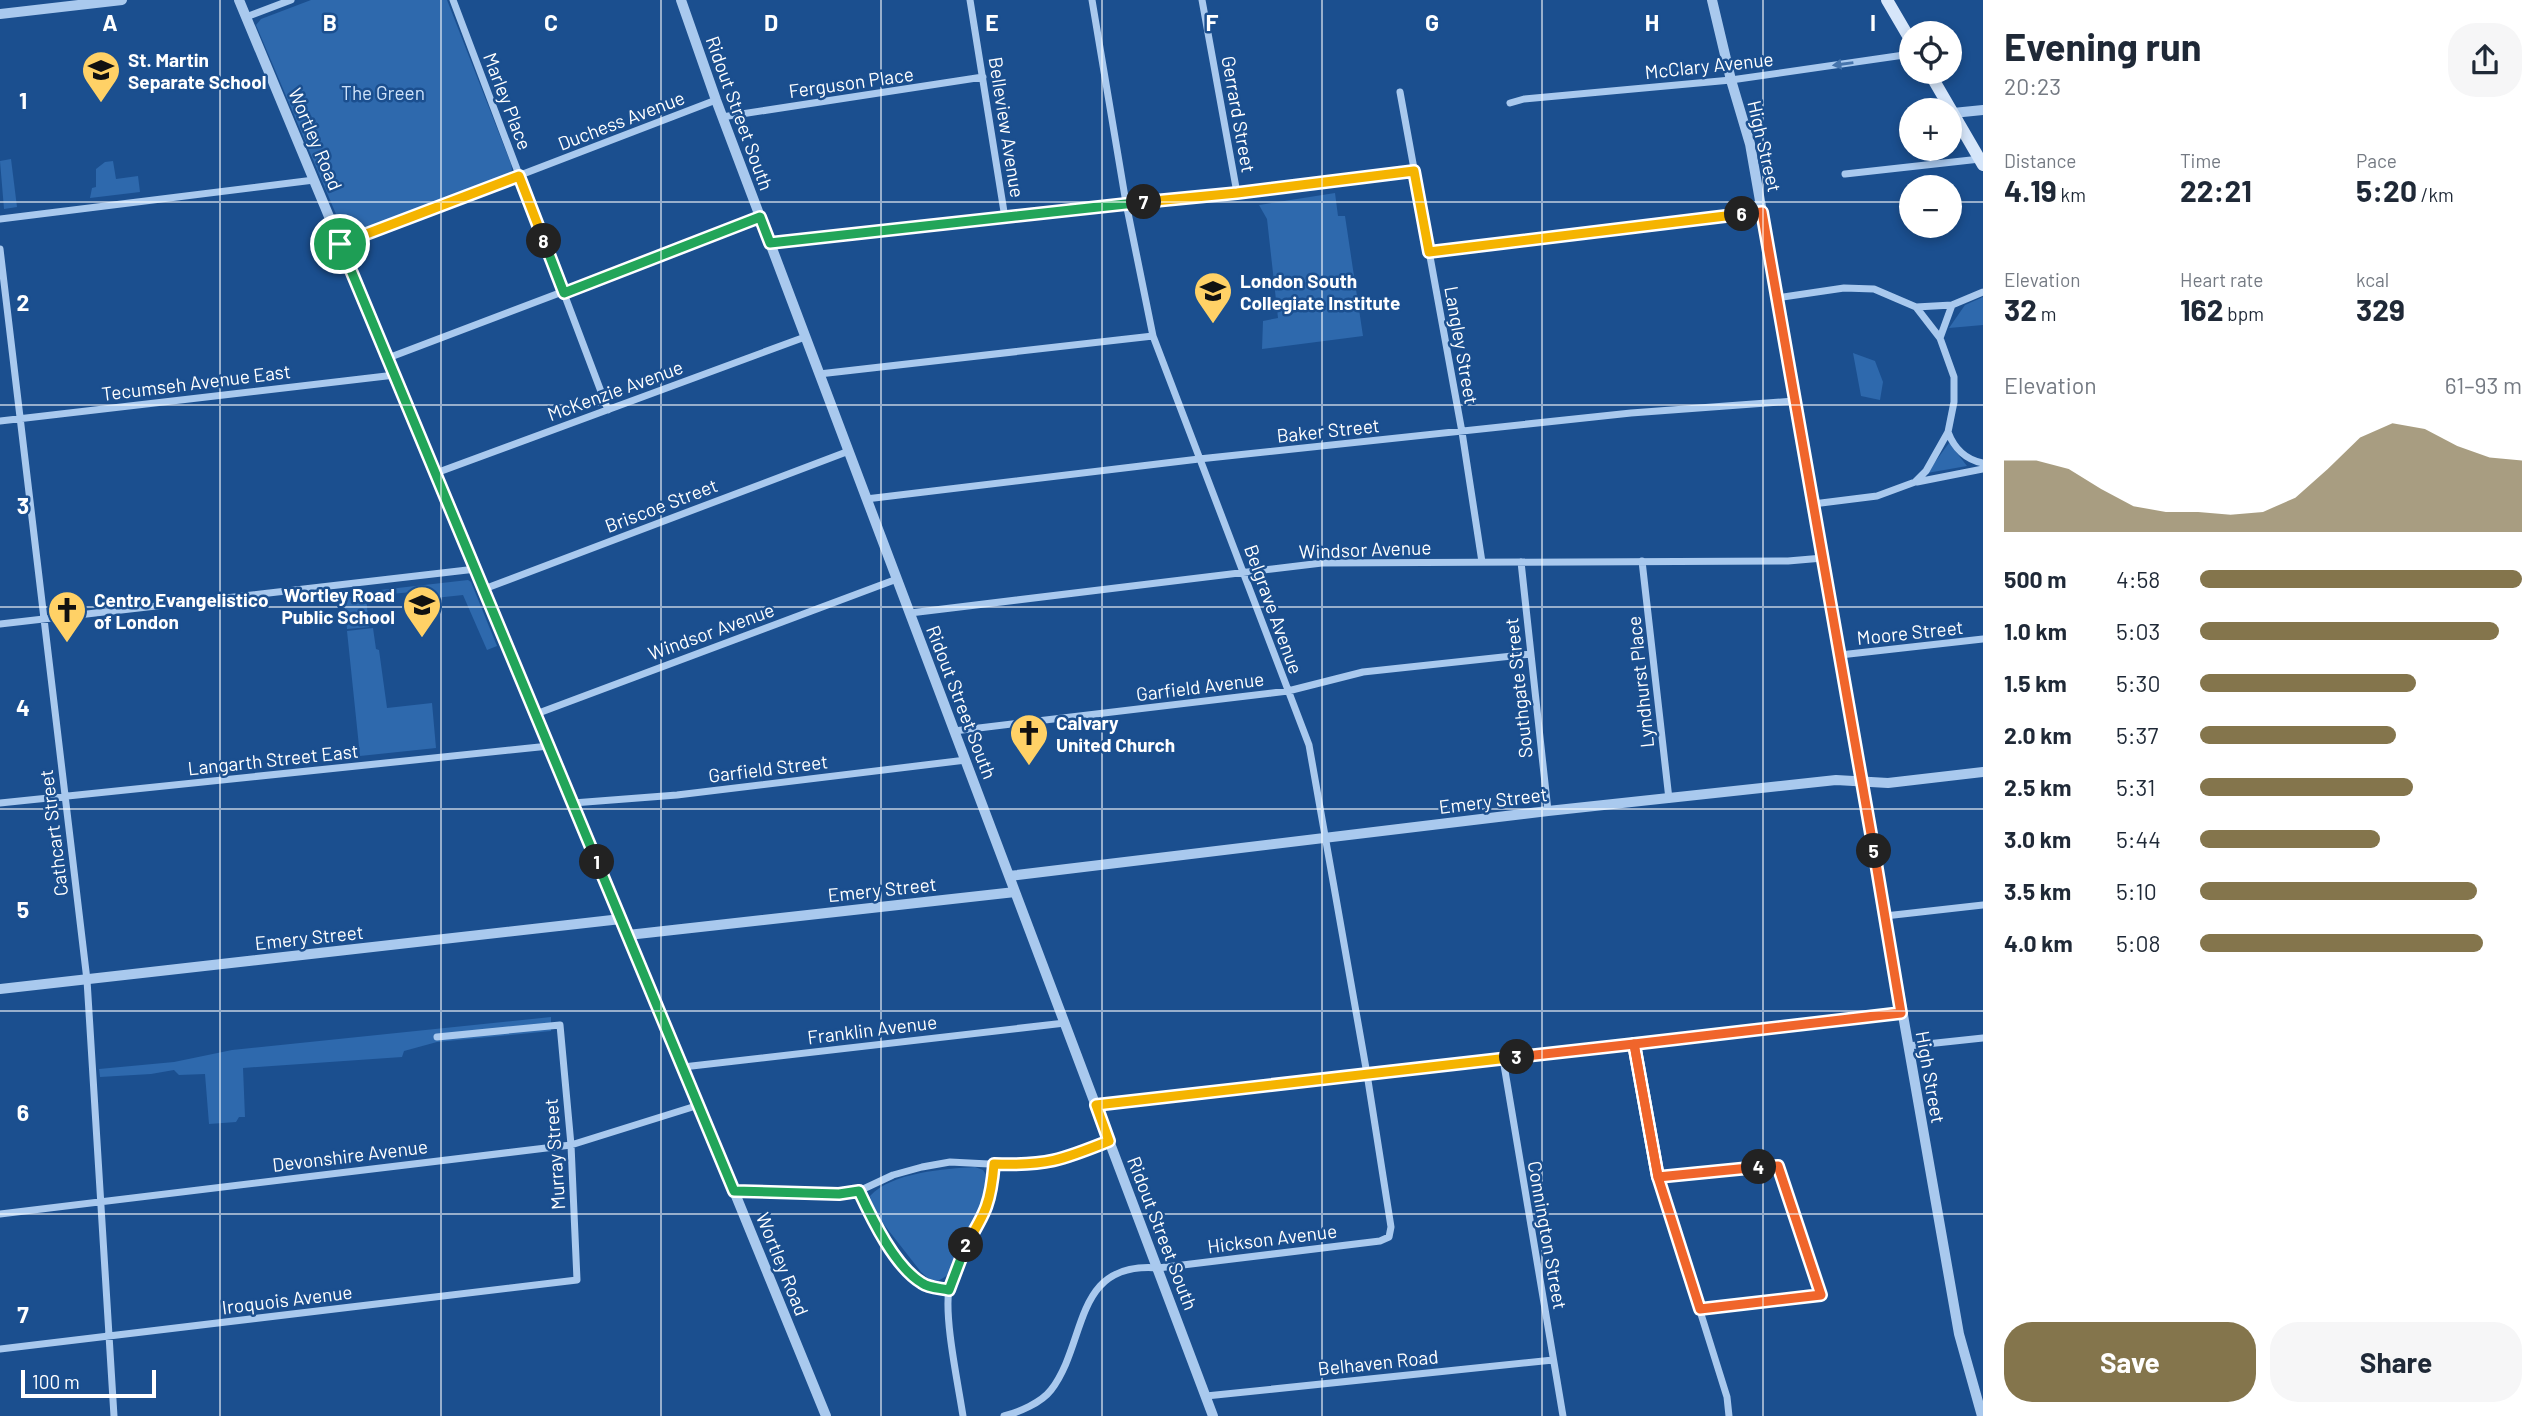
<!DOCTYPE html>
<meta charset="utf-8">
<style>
body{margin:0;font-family:Barlow,sans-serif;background:#f6f6f7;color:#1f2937;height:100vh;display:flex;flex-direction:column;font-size:26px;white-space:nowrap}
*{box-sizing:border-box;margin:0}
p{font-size:23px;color:#747a83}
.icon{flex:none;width:38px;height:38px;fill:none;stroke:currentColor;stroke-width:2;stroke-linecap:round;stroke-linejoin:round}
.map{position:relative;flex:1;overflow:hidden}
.panel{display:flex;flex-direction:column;background:#fff;width:560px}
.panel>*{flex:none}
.fabs{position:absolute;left:1899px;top:21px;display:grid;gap:14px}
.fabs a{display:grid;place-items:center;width:63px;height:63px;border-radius:50%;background:#fff;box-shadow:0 4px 10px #0003;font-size:35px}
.scale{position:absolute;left:21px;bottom:18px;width:135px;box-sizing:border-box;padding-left:7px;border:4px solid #fff;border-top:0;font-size:19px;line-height:24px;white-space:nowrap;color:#fff;-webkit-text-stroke:5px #1b4f8f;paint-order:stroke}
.pin{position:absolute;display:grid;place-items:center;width:60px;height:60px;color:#fff;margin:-30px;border:4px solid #fff;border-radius:50%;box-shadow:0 2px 7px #0007}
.km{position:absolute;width:35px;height:35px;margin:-18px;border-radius:50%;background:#222;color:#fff;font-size:19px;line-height:35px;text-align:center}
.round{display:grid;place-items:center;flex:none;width:74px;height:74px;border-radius:28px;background:#f6f6f7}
.head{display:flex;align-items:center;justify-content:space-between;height:119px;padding:0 21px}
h1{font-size:38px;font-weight:700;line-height:52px}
.stats{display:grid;grid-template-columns:repeat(3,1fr);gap:10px;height:119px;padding:7px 21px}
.stats div{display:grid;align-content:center}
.stats b{font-size:30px;font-weight:700}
.stats small{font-size:19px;font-weight:400}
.stats p{font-size:19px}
.chart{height:196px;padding:14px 21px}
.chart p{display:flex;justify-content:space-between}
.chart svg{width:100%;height:126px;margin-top:7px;fill:#84754c;opacity:.7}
.cta{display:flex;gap:14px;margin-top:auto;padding:14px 21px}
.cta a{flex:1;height:80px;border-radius:28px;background:#84754c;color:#fff;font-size:28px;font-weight:700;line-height:80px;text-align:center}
.cta a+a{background:#f6f6f7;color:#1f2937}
ul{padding:0 21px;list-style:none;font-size:23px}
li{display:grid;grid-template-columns:112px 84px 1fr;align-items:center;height:52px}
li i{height:18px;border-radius:9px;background:#84754c}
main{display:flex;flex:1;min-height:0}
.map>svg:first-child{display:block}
</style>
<main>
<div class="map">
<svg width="1983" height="1416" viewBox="0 0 1983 1416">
<rect width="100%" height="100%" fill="#1b4f8f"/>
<path fill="#2e69ad" d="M311,0H447L511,164L512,170L510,173L349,234L344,233L256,25L261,19Z
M11,159L17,207L4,209L0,161Z
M113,161L116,179L138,176L140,192L90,198L92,188L96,187V169L105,162Z
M1335,193L1338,216H1345L1363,336L1262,349L1263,321L1278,318L1267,219L1259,205Z
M1983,297V325L1949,328L1965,305Z
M1853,353L1875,361L1883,382L1880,400L1861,396Z
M1949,443L1967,466L1927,473Z
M468,580L471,582L497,646L487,650L463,595L435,598L432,590L381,595L380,590Z
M366,596L369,627L347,629L344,598Z
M373,628L376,649L379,650L387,708L432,703L436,748L360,756L347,631Z
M551,1017V1031L437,1042L404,1051L402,1057L243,1068L245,1117H239L236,1122L209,1124L205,1074L179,1075L174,1070L151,1074L100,1077L99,1069L174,1062L232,1050Z
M975,1167L983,1170L987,1176L986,1190L977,1217L960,1242L948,1275L938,1281L929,1279L921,1272L875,1213L870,1196C892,1172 945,1169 975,1167Z"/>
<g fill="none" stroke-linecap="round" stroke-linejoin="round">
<path stroke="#a9c9ee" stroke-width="7" d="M453,0L608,410
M970,0L1005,218
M1202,0L1237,193
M246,17L291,0
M1400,92L1462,432L1482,562
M1510,103L1524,99L1731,80L1911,54
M722,117L983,77
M1845,174L1980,159
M0,219L314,180
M770,243L1237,193L1414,171
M340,244L716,100
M0,249L87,980L114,1416
M1429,252L1762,212
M1776,298L1844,288L1874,289L1916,307L1940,338L1954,377V402L1948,432L1926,471L1915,482L1877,496L1813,504
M1916,307L1952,305
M1940,338L1952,305L1983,292
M388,358L760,217
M819,374L1153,336
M0,421L395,375
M1948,432C1954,448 1966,460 1983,463
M436,473L805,337
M1917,482L1983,469
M866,499L1199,459L1631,413L1794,401
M1642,561L1669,799
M1521,562L1548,811
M484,589L849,451
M910,613L1322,563L1788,561L1823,558
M0,624L476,569
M1840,655L1983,639
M536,714L897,579
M954,731L1288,691L1363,672L1530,654
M0,803L549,746
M573,803L677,795L966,760
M1885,916L1983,905
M1634,1044L1658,1177L1727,1397L1729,1416
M1908,1046L1983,1038
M1503,1059L1563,1416
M683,1067L1065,1023
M1096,1105L1901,1013
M1658,1177L1778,1166L1821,1295L1700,1309
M734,1191L839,1194L859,1191L893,1175L922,1167L950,1162L1030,1166L1059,1161L1109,1141
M859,1191C872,1219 895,1267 922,1283C929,1287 940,1288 949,1290
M0,1214L571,1145L699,1105
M0,1349L577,1280L571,1145L560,1025L437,1037
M1206,1396L1553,1360
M963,1416C958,1383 944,1319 949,1288C954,1261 973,1241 984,1216C991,1199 992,1182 994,1164
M1004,1416C1019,1412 1041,1403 1051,1390C1088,1342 1072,1261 1158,1268L1380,1241L1389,1237L1391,1227L1367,1074L1309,745L1153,336L1126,203L1092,0"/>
<path stroke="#a9c9ee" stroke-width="10" d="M239,0L734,1191L826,1416
M681,0L716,100L1213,1416
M1712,0L1731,80L1750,144L1959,1334L1982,1416
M0,14L122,0
M1953,113L1983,110
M1009,876L1548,811L1836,780L1888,783L1983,772
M628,935L1015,892
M0,989L621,919"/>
<path stroke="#d6e6fa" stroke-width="12" d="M1887,0L1911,41
M1929,72L1983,165"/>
</g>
<defs><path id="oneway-solid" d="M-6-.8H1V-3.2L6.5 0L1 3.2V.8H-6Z" transform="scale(1.75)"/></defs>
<use fill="#4674ac" href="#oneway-solid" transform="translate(1843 64) rotate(172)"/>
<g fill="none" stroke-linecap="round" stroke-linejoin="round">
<defs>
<path id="split-1" d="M340,244L597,862"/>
<path id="split-2" d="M597,862L734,1191L839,1194L859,1191C872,1219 895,1267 922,1283C929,1288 940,1288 949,1290L966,1245"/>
<path id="split-3" d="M966,1245C986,1212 991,1202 994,1164C1046,1166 1062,1160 1109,1141L1096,1105L1517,1057"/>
<path id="split-4" d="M1517,1057L1634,1044L1658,1177L1700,1309L1821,1295L1778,1166L1759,1167"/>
<path id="split-5" d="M1759,1167L1658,1177L1634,1044L1901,1013L1874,851"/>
<path id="split-6" d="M1742,214L1762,212L1874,851"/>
<path id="split-7" d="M1144,202L1237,193L1414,171L1429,252L1742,214"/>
<path id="split-8" d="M544,241L564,293L760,217L770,243L1144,202"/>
<path id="split-9" d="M340,244L519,176L544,241"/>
</defs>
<use href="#split-1" stroke="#fff" stroke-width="14"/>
<use href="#split-2" stroke="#fff" stroke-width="14"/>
<use href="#split-3" stroke="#fff" stroke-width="14"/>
<use href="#split-4" stroke="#fff" stroke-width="14"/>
<use href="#split-5" stroke="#fff" stroke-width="14"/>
<use href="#split-6" stroke="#fff" stroke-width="14"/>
<use href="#split-7" stroke="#fff" stroke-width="14"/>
<use href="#split-8" stroke="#fff" stroke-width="14"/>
<use href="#split-9" stroke="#fff" stroke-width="14"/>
<use href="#split-1" stroke="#22a559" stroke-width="9"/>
<use href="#split-2" stroke="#22a559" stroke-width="9"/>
<use href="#split-3" stroke="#f5b400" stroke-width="9"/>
<use href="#split-4" stroke="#f0652b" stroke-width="9"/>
<use href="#split-5" stroke="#f0652b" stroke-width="9"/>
<use href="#split-6" stroke="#f0652b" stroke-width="9"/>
<use href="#split-7" stroke="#f5b400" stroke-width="9"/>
<use href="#split-8" stroke="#22a559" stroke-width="9"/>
<use href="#split-9" stroke="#f5b400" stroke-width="9"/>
</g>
<path fill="none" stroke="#fff" stroke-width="2" stroke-opacity="0.55" d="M220,0V1416M441,0V1416M661,0V1416M881,0V1416M1102,0V1416M1322,0V1416M1542,0V1416M1763,0V1416M0,202H1911M1950,202H1983M0,405H1983M0,607H1983M0,809H1983M0,1011H1983M0,1214H1983"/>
<defs>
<symbol id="school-pin" viewBox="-11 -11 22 30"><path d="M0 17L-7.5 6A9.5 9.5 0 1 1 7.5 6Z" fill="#ffd166" stroke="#1b4f8f"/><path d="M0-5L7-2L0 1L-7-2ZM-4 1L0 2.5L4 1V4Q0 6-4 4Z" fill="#111"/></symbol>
<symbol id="church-pin" viewBox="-11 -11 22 30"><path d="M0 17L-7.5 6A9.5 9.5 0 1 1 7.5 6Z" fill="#ffd166" stroke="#1b4f8f"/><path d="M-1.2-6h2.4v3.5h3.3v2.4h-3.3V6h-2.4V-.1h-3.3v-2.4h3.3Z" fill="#111"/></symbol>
</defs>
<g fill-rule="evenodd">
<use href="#school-pin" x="79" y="48" width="44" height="60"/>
<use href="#school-pin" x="1191" y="269" width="44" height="60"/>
<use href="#school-pin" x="400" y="583" width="44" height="60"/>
<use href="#church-pin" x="45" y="588" width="44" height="60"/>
<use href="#church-pin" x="1007" y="711" width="44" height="60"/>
</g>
<g text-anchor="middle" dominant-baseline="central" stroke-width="5" stroke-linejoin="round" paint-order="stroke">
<g font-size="19" font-weight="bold" fill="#fff" stroke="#1b4f8f" text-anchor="start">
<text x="128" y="59">St. Martin<tspan x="128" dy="22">Separate School</tspan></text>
<text x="1240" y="280">London South<tspan x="1240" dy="22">Collegiate Institute</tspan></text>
<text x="395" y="594" text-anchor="end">Wortley Road<tspan x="395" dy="22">Public School</tspan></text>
<text x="94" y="599">Centro Evangelistico<tspan x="94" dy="22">of London</tspan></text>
<text x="1056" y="722">Calvary<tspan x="1056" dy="22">United Church</tspan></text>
</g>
<g font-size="19" fill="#fff" stroke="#1b4f8f">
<text transform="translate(1709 65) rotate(-6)">McClary Avenue</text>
<text transform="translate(851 82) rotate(-8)">Ferguson Place</text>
<text transform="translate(508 101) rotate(69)">Marley Place</text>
<text transform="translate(740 113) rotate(70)">Ridout Street South</text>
<text transform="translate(1239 114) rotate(80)">Gerrard Street</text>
<text transform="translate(621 120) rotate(-21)">Duchess Avenue</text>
<text transform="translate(1007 127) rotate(81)">Belleview Avenue</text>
<text transform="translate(316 139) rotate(67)">Wortley Road</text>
<text transform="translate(1765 146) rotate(77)">High Street</text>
<text transform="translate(1462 345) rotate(80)">Langley Street</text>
<text transform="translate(196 382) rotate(-7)">Tecumseh Avenue East</text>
<text transform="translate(615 390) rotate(-20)">McKenzie Avenue</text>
<text transform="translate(1328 430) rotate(-6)">Baker Street</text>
<text transform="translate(661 505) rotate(-21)">Briscoe Street</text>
<text transform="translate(1365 549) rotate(-2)">Windsor Avenue</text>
<text transform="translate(1274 609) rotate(70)">Belgrave Avenue</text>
<text transform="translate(711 631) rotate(-20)">Windsor Avenue</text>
<text transform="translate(1910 632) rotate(-6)">Moore Street</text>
<text transform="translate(1640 682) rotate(-96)">Lyndhurst Place</text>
<text transform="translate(1200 686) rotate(-7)">Garfield Avenue</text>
<text transform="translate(1518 688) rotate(-96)">Southgate Street</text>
<text transform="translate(962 702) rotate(69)">Ridout Street South</text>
<text transform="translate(273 759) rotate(-6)">Langarth Street East</text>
<text transform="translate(768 768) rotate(-7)">Garfield Street</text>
<text transform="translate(1493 800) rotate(-7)">Emery Street</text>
<text transform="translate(53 833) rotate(-97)">Cathcart Street</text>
<text transform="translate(882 889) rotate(-6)">Emery Street</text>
<text transform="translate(309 937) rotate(-6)">Emery Street</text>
<text transform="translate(872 1029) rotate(-7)">Franklin Avenue</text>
<text transform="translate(1931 1077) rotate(80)">High Street</text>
<text transform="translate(554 1154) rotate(-94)">Murray Street</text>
<text transform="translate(350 1155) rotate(-7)">Devonshire Avenue</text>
<text transform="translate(1163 1233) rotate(69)">Ridout Street South</text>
<text transform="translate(1548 1235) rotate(80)">Connington Street</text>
<text transform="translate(1272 1238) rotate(-7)">Hickson Avenue</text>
<text transform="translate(783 1264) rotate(68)">Wortley Road</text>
<text transform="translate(287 1299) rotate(-7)">Iroquois Avenue</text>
<text transform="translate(1378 1362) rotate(-6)">Belhaven Road</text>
</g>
<g font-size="19" fill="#cfe3fa" stroke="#1b4f8f">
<text x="383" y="92">The Green</text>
</g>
</g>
<g font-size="23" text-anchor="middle" font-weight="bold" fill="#fff" stroke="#1b4f8f" stroke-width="5" stroke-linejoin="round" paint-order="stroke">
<text x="110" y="31">A</text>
<text x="330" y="31">B</text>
<text x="551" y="31">C</text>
<text x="771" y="31">D</text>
<text x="992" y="31">E</text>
<text x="1212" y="31">F</text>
<text x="1432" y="31">G</text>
<text x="1652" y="31">H</text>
<text x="1873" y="31">I</text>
<text x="23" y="109">1</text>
<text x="23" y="311">2</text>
<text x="23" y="514">3</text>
<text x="23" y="716">4</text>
<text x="23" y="918">5</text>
<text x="23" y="1121">6</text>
<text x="23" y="1323">7</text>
</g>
</svg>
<div class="fabs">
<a><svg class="icon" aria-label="locate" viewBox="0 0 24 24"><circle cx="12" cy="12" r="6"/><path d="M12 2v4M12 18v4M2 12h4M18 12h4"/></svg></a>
<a>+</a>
<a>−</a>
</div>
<div class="scale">100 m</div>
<div class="pin" style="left:340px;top:244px;background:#1e9e55"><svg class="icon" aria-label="arrive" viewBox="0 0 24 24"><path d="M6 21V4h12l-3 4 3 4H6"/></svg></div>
<b class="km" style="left:597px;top:862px">1</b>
<b class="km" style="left:966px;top:1245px">2</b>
<b class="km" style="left:1517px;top:1057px">3</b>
<b class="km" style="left:1759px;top:1167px">4</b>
<b class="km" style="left:1874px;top:851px">5</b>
<b class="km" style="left:1742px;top:214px">6</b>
<b class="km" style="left:1144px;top:202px">7</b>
<b class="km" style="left:544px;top:241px">8</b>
</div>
<section class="panel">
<div class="head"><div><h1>Evening run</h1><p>20:23</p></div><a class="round"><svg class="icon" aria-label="share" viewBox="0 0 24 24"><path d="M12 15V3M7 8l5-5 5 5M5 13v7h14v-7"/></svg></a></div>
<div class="stats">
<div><p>Distance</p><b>4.19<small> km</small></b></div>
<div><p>Time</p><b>22:21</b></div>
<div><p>Pace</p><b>5:20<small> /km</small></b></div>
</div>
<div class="stats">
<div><p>Elevation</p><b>32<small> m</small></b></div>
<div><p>Heart rate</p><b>162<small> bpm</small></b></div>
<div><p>kcal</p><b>329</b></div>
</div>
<div class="chart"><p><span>Elevation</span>61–93 m</p>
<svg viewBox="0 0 160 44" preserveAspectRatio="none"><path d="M0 44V19L10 19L20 22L30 29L40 35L50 37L60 37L70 38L80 37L90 32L100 22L110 11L120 6L130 8L140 14L150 18L160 19V44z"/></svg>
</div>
<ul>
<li><b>500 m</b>4:58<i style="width:100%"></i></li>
<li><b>1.0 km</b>5:03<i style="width:93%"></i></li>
<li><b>1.5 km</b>5:30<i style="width:67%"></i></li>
<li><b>2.0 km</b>5:37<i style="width:61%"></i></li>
<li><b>2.5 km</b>5:31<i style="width:66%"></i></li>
<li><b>3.0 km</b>5:44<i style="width:56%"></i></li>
<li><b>3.5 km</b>5:10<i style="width:86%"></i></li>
<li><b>4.0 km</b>5:08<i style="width:88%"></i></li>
</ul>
<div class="cta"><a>Save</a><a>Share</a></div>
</section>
</main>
